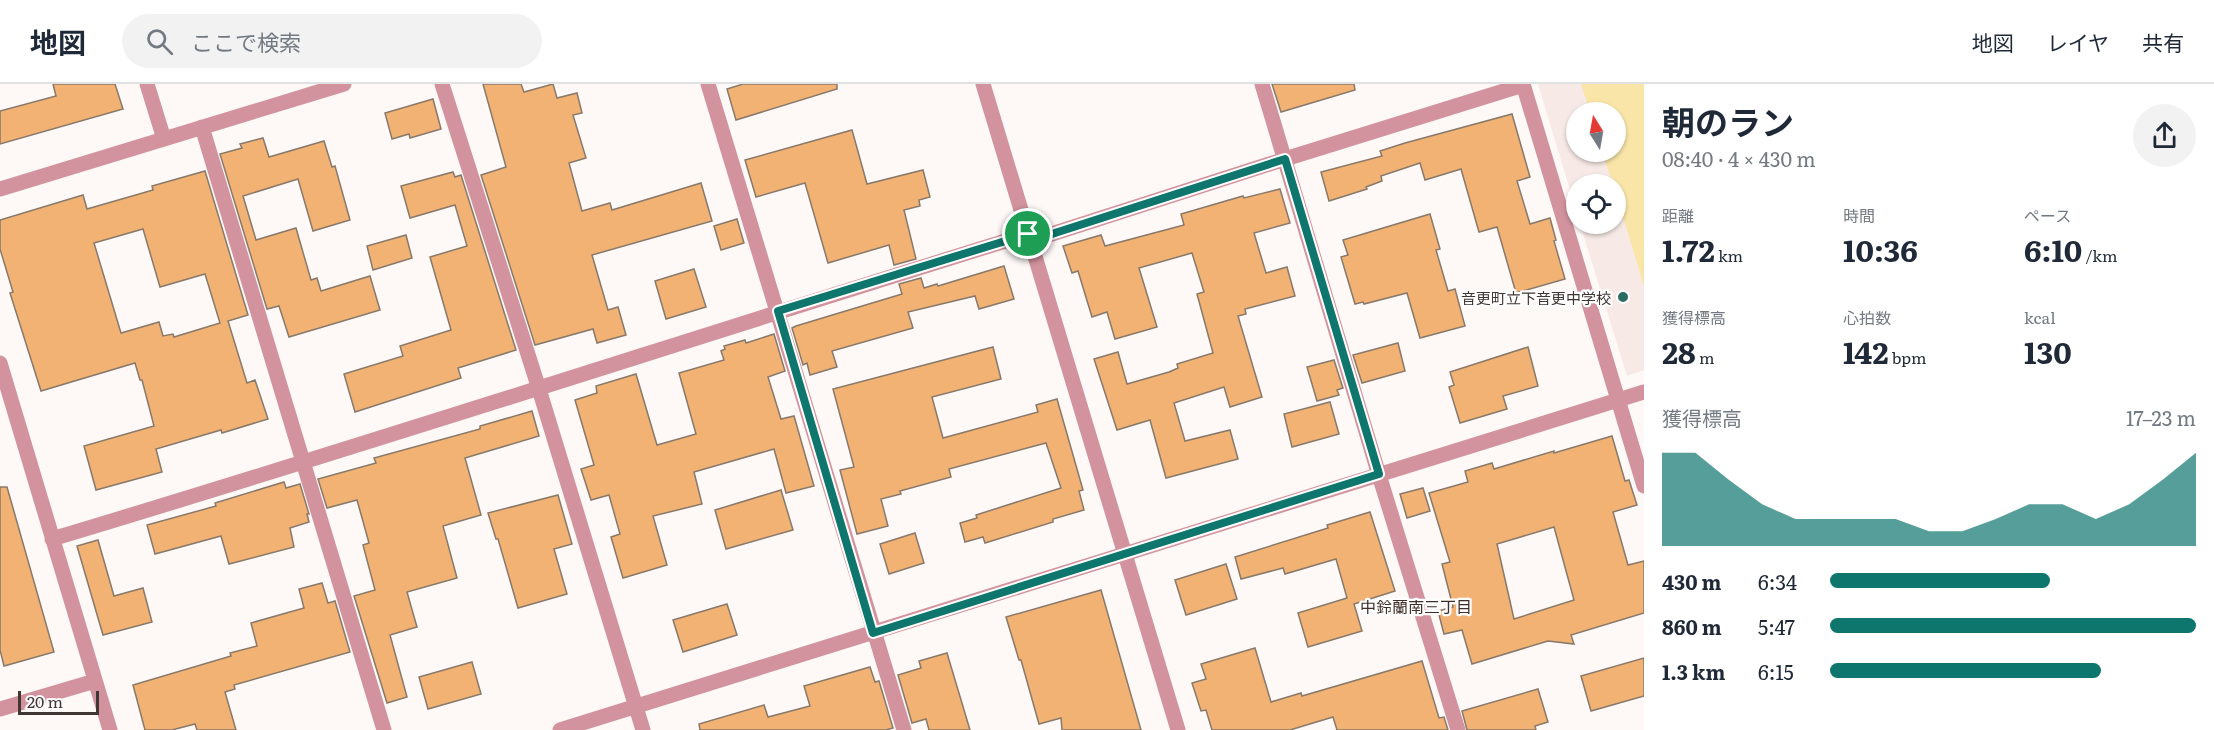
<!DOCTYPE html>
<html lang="ja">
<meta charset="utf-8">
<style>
body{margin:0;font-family:Literata,"Noto Sans JP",serif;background:#f2f2f3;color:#1f2937;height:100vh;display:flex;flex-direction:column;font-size:22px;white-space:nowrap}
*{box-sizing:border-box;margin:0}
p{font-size:20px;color:#747a83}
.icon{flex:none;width:33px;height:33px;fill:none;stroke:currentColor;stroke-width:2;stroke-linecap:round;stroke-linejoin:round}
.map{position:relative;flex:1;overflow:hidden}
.drawer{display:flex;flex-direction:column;background:#fff;width:570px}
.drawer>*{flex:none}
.needle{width:39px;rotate:349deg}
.fabs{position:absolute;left:1566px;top:18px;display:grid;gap:12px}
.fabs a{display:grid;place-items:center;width:60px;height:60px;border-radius:50%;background:#fff;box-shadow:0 2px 4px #0004;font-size:30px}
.scale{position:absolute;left:18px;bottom:15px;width:81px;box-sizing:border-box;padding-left:6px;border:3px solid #403634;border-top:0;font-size:16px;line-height:21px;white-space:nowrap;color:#403634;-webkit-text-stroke:4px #fff;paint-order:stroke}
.pin{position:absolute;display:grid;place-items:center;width:51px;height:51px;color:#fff;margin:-26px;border:3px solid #fff;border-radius:50%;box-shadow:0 2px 6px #0007}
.round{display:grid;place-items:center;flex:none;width:63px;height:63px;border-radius:32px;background:#f2f2f3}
.summary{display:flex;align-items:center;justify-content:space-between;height:102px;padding:0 18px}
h1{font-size:33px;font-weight:700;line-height:45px}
.metrics{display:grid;grid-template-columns:repeat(3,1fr);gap:9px;height:102px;padding:6px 18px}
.metrics div{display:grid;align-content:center}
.metrics b{font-size:30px;font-weight:700}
.metrics small{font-size:16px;font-weight:400}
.metrics p{font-size:16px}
.chart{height:168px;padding:12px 18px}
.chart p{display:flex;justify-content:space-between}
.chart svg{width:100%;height:108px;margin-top:6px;fill:#0f766e;opacity:.7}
ul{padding:0 18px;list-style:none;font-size:20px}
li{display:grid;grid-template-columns:96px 72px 1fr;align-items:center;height:45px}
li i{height:15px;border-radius:8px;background:#0f766e}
header{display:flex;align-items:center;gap:36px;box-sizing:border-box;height:84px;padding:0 30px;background:#fff;border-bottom:2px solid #e0e1e3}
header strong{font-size:28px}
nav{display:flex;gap:33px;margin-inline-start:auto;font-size:21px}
.search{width:420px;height:54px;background:#f2f2f3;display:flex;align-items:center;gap:15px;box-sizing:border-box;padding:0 21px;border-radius:33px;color:#747a83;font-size:22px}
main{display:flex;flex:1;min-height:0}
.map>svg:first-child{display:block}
</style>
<header>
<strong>地図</strong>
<div class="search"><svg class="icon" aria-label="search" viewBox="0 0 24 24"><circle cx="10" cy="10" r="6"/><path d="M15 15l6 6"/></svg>ここで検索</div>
<nav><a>地図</a><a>レイヤ</a><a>共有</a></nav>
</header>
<main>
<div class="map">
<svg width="1644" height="646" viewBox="0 0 1644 646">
<rect width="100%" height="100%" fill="#fef9f7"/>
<path fill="#f7eae6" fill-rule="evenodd" d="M1538,0H1644V286L1627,292L1580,140H1616V100H1576V126ZM1576,28H1616V68H1576Z"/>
<path fill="#f9e5a7" d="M1581,0H1644V202L1616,110V100H1613L1602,68H1616V28H1590Z"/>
<path fill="#f2b273" stroke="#88796b" stroke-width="1.5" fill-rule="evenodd" d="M53,0H115L123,25L0,60V27L56,12Z
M483,0H521L524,8L553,0L557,14L577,9L582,29L573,31L586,74L569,79L582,127L610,119L612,126L701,99L712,137L592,171L608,226L618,223L626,251L597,259L593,245L535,261L481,91L506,83Z
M743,0H837V5L736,36L727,5Z
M1272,0H1354L1355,6L1281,28Z
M433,15L441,45L410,54L409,50L392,55L385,29Z
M1512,30L1530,93L1517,97L1530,140L1550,134L1556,156L1554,157L1565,195L1516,209L1497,143L1479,148L1461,85L1425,96L1420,79L1381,92L1382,97L1366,103L1367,105L1329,117L1321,88L1382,72L1380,67L1405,59Z
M852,46L867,100L923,86L930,113L919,116L920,122L904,126L916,175L894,181L889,161L828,179L805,99L756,113L745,76Z
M263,54L269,73L324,57L332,83L335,82L350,136L313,147L298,95L243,112L256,156L296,144L311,196L317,194L321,207L370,192L380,226L289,253L279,222L267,225L220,70L242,64L240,60Z
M205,87L248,231L228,237L247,299L255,296L268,335L222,349L221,346L156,365L162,388L96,406L84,362L154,342L142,296H140L135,279L41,307L10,209L13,208L0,165V136L83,111L87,125L153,106L152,102ZM143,145L160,203L205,190L220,239L174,253L173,250L163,252L159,238L121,249L94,159Z
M453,88L455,93L461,91L516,266L458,284L461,294L355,328L344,290L403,272L400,262L451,246L430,173L467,162L455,121L410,134L401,102Z
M1280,105L1290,139L1254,149L1266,189L1287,183L1295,212L1245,225L1246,230L1238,232L1262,313L1230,323L1224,303L1174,319L1185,357L1230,346L1238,375L1166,394L1150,336L1117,346L1094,275L1118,268L1127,300L1169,288L1178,284L1177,280L1213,269L1197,210L1204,208L1192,169L1139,184L1157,243L1115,255L1107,228L1092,233L1078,187L1072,189L1063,162L1101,151L1105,162L1184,141L1181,130L1243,112L1244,114Z
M1430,130L1440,165L1436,166L1448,207L1455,205L1465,242L1420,254L1407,209L1364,220L1363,218L1355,220L1341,173L1348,171L1343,156Z
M737,135L744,159L721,166L714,142Z
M406,151L412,174L373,186L367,162Z
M1004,182L1014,215L979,225L975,212L908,228L913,244L832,267L837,283L810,291L807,279L803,281L792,244L796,242L902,210L899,200L921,194L924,204L937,200L938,202Z
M694,185L706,223L666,235L655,197Z
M774,250L785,287L768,293L781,335L794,332L814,402L786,409L774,365L694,388L702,420L653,432L667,481L623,494L611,453L620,450L609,411L591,416L581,385L594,381L575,316L597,309L596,302L636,290L657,361L696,350L679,289L724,276L721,267L725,265L724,262L745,256L746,259Z
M1398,259L1405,287L1362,299L1353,271Z
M993,263L1001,295L932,313L943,354L1038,328L1036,321L1057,315L1083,406L1079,407L1084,426L1053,435V438L985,459L983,453L965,458L960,439L977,434L976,431L1061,404L1046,359L949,385L951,393L900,407L901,410L881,415L888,442L857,450L840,386L854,383L833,305Z
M1528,263L1538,302L1503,312L1507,325L1460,339L1449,303L1454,301L1450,288Z
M1334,276L1343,304L1337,306L1339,311L1317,317L1307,283Z
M1330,318L1339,350L1292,363L1284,330Z
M532,327L539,352L465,374L481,431L443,442L457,494L407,508L417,543L390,551L407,613L387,619L354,512L375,506L363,461L369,459L357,416L327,424L318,395L376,379L374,374L480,345V342Z
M1612,352L1625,397L1629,396L1637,421L1613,428L1628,481L1644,477V529L1571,551L1574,560L1548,557L1472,580L1462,546L1444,550L1438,527L1453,523L1442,480L1450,478L1429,409L1468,398L1465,387L1492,379L1494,385L1554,367V369ZM1554,443L1574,516L1514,535L1497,460Z
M284,398L286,404L300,400L309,430H307L309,438L290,444L294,463L229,480L221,452L155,470L147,441L216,422L215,419Z
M0,403H7L54,568L4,582L0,566Z
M1423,404L1430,427L1407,434L1400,410Z
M781,406L793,446L726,465L715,426Z
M558,411L572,460L554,465L567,510L518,524L498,455H496L488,429Z
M1370,428L1395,507L1354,520L1362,547L1308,563L1298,529L1347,514L1336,475L1285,490L1283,484L1241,495L1235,473L1328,444L1327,441Z
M915,449L924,479L889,490L880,460Z
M98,456L114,512L143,504L152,538L103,551L77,462Z
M1226,480L1237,515L1186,531L1175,496Z
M322,499L328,519L335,517L350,568L234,601L235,605L225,608L236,646H197L195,640L172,646H145L133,601L231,572L230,569L257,562L251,539L304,524L299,505Z
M1101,506L1141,646H1062L1061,634L1039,640L1021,576H1019L1006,533Z
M727,520L737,551L683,568L673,536Z
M1255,564L1271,618L1301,609L1302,612L1422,577L1439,634L1444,633L1448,646H1337L1333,633L1290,646H1212L1206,626L1201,627L1192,599L1206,595L1201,580Z
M947,569L970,646H929L926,635L912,639L898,591L921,584L919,577Z
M1644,574V612L1591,627L1581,592Z
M472,578L481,610L428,625L419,593Z
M870,583L875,598L879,597L893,644L886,646H700L699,640L764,621L768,633L810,622L804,602Z
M1538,605L1548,638L1535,642L1536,646H1467L1462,627Z"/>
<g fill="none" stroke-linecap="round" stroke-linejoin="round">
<path stroke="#d2939e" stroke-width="15" d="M147,0L164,55
M442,0L539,305L643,646
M708,0L904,646
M983,0L1178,646
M1262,0L1379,391L1458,646
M1523,0L1644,402
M202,43L384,646
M0,105L344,0
M1030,157L1285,75L1523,1
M0,279L110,646
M52,455C379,357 702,251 1028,150
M0,625L95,597
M560,646L1644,308"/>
</g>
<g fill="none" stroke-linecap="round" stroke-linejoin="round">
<defs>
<path id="route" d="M1285,75L1379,390L873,549L778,227L1028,150L1030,157Z"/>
</defs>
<use href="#route" stroke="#fff" stroke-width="12"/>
<use href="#route" stroke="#0f766e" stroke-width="8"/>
</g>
<circle fill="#2a6d60" stroke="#fff" stroke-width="2" cx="1623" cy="213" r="6"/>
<g text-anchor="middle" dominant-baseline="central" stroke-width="4.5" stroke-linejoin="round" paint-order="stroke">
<g font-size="15" fill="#403634" stroke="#fff" text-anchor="end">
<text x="1611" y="213">音更町立下音更中学校</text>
</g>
<g font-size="16" fill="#402e29" stroke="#fff">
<text x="1416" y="522">中鈴蘭南三丁目</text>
</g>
</g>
</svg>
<div class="fabs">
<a><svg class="needle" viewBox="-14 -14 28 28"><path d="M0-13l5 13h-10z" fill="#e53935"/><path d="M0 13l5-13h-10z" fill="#747a83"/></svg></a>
<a><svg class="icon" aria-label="locate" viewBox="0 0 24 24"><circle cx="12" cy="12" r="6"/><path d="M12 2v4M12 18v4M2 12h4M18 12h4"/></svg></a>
</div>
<div class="scale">20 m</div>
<div class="pin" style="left:1028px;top:150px;background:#1e9e55"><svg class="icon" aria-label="arrive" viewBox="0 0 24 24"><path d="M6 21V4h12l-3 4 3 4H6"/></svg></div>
</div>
<section class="drawer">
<div class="summary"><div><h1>朝のラン</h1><p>08:40 · 4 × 430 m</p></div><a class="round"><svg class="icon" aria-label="share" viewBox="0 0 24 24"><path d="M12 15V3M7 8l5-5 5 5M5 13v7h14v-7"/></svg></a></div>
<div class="metrics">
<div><p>距離</p><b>1.72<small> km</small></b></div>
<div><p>時間</p><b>10:36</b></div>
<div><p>ペース</p><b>6:10<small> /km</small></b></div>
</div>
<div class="metrics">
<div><p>獲得標高</p><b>28<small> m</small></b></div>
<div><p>心拍数</p><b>142<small> bpm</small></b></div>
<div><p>kcal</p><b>130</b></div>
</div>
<div class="chart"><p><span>獲得標高</span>17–23 m</p>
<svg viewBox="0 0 160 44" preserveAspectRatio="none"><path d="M0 44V6L10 6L20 17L30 27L40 33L50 33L60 33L70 33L80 38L90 38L100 33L110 27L120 27L130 33L140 27L150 17L160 6V44z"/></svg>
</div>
<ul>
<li><b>430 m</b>6:34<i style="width:60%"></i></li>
<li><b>860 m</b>5:47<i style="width:100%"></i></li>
<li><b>1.3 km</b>6:15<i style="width:74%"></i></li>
</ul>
</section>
</main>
